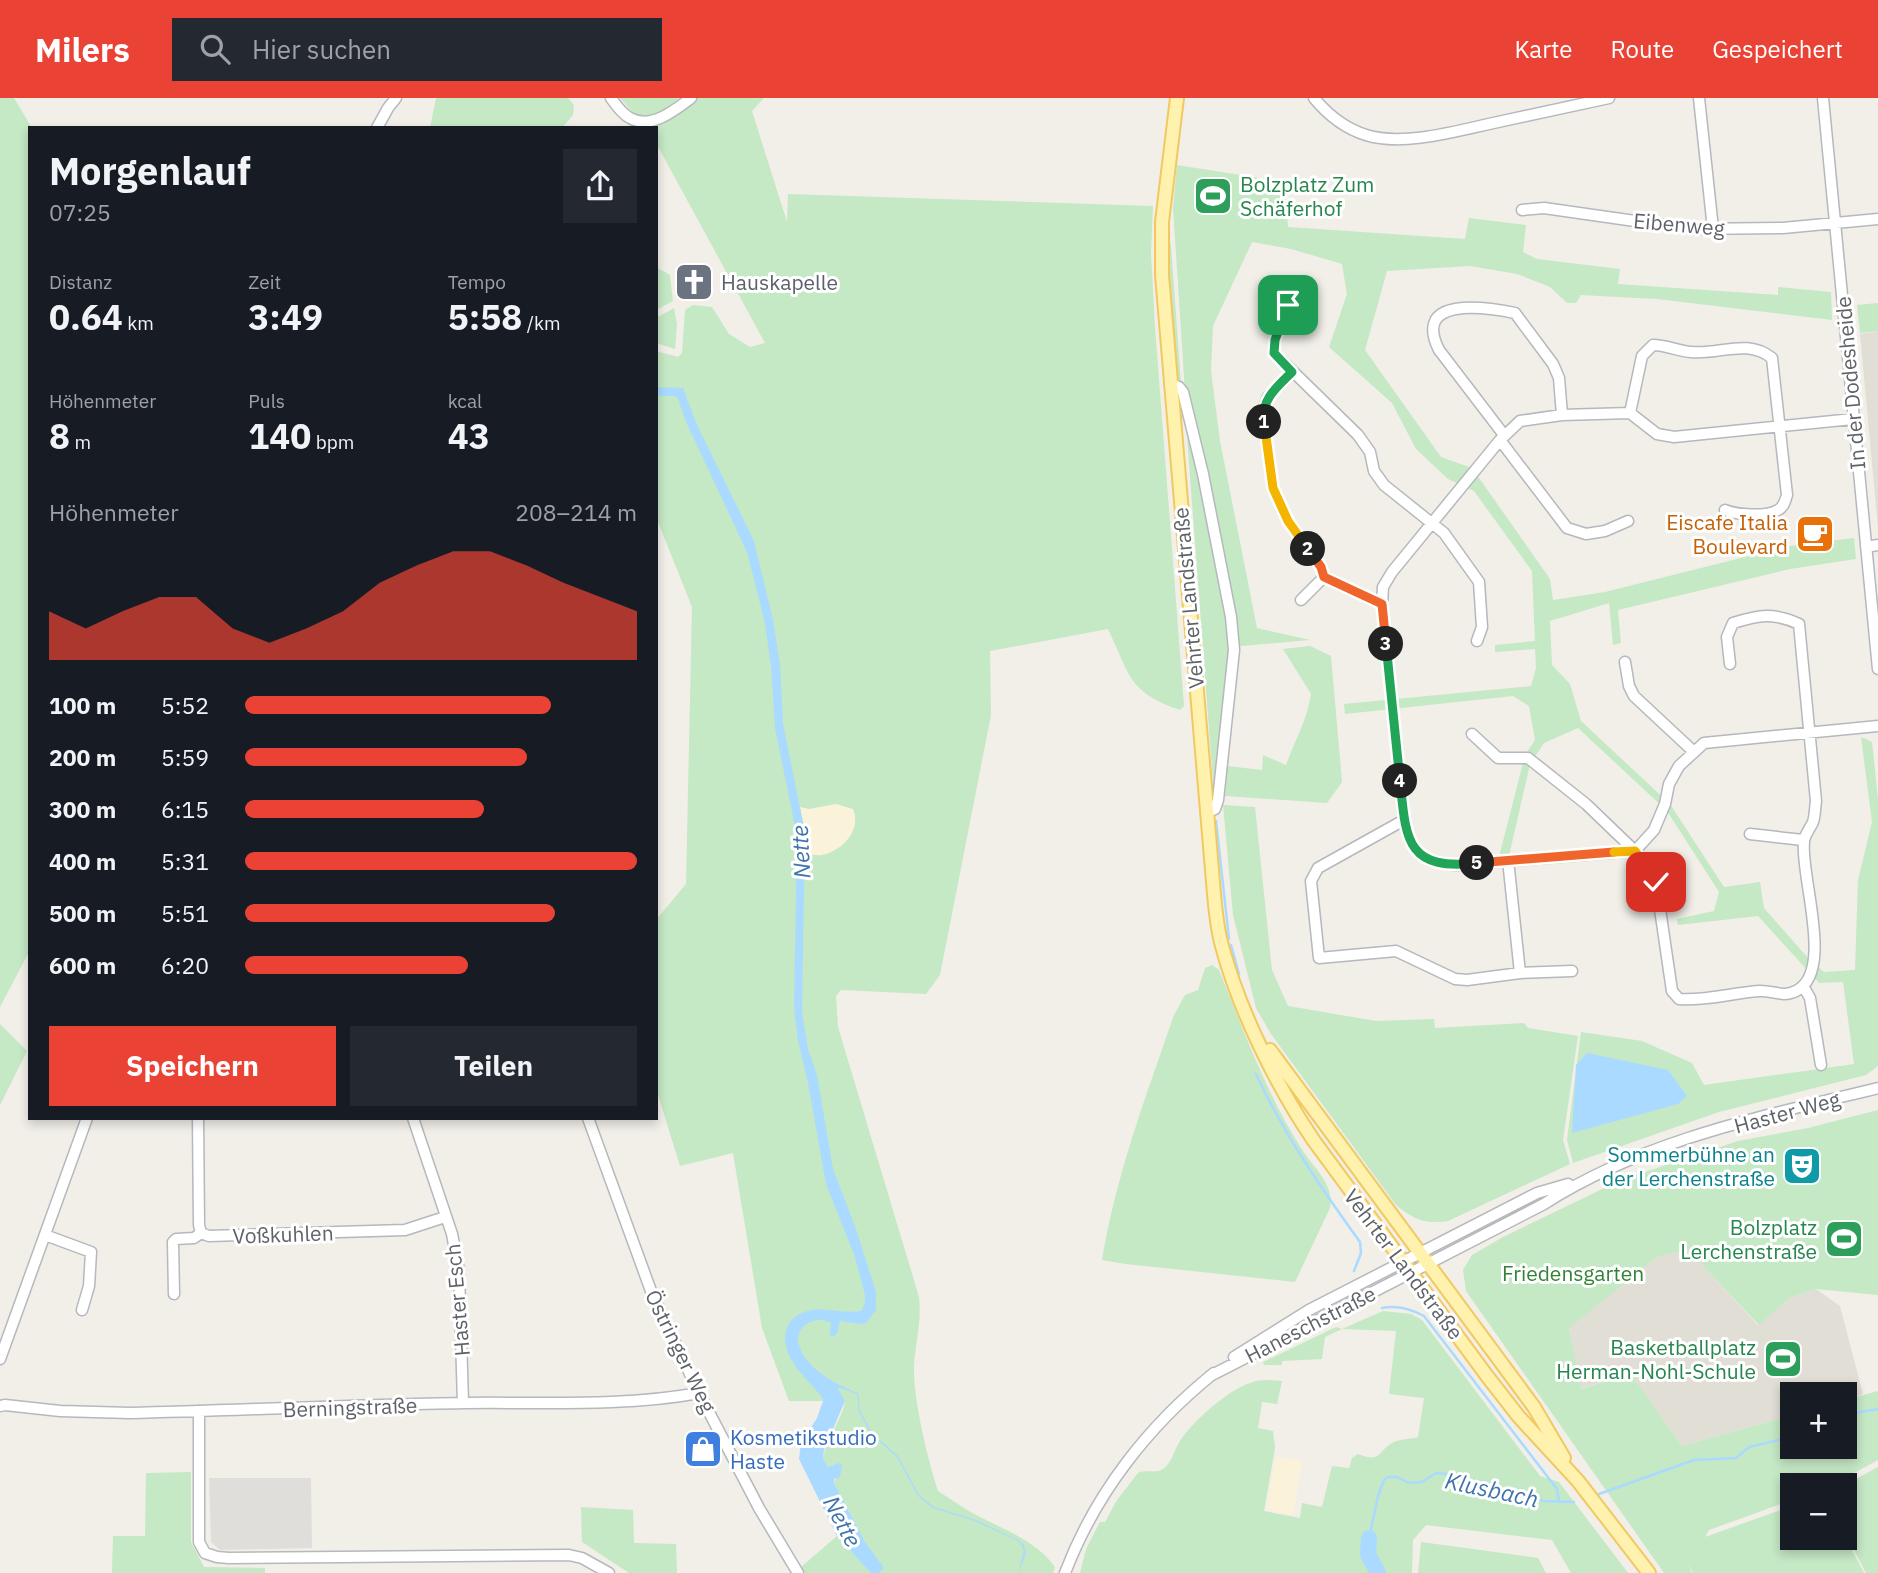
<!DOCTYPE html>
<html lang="de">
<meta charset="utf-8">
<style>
body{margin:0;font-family:"IBM Plex Sans",sans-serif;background:#242831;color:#f1f3f6;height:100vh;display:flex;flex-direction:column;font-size:26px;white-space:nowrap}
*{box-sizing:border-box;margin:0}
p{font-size:23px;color:#9ea1a6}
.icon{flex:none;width:38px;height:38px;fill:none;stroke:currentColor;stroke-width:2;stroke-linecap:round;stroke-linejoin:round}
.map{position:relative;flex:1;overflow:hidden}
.panel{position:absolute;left:28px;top:28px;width:630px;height:994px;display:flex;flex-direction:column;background:#171b24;border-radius:0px;box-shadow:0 4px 10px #0003}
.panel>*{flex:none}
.controls{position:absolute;left:1780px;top:1284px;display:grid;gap:14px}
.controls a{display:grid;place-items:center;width:77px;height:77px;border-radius:0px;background:#171b24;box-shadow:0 4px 10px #0003;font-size:35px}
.pin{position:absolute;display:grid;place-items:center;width:60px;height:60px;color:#fff;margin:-30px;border-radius:14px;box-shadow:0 4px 10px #0006}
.km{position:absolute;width:35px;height:35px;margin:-18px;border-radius:50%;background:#222;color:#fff;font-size:19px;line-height:35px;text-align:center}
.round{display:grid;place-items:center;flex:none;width:74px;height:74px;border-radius:0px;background:#242831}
.summary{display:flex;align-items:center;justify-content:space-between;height:119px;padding:0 21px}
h1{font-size:38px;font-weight:700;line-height:52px}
.metrics{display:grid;grid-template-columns:repeat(3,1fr);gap:10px;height:119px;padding:7px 21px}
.metrics div{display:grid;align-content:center}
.metrics b{font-size:35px;font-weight:700}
.metrics small{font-size:19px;font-weight:400}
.metrics p{font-size:19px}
.chart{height:196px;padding:14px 21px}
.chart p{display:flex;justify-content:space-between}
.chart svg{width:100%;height:126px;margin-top:7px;fill:#ea4335;opacity:.7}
.button{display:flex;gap:14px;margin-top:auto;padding:14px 21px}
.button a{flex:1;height:80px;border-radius:0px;background:#ea4335;color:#fff;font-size:28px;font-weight:700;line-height:80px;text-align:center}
.button a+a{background:#242831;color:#f1f3f6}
ul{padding:0 21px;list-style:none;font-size:23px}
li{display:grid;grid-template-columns:112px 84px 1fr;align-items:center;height:52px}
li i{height:18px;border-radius:9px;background:#ea4335}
header{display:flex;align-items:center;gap:42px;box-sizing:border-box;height:98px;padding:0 35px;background:#ea4335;color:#fff}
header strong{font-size:33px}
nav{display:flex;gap:38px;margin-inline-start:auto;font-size:24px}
.search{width:490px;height:63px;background:#242831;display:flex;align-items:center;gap:18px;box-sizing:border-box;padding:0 24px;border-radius:0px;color:#9ea1a6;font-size:26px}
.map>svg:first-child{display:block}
</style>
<header>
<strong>Milers</strong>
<div class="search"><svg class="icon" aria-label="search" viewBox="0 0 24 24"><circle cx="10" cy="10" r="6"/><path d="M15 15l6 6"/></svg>Hier suchen</div>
<nav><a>Karte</a><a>Route</a><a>Gespeichert</a></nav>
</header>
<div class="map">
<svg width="1878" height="1475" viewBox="0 0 1878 1475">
<rect width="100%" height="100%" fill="#f1efe8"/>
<path fill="#e0deda" d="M209,1380H311L312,1450L220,1452L211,1444Z"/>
<path fill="#e1ded6" d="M1878,233V430L1860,236Z
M1693,1151L1700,1159L1703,1168L1758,1227L1789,1200L1816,1191L1840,1208L1863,1296L1845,1302L1844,1297H1792V1317L1682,1348L1631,1276L1580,1291L1569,1229L1657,1159Z"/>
<path fill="#c5e8c5" d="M0,0H14L32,30H30V852L0,909Z
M436,0H568L574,7L573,17L562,30H430Z
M620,0H679C664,12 654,21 634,16Z
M697,0H764L752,13L787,124L788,96L1153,108L1151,155L1155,229L1184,608L1180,612C1128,594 1130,577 1108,531L990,553L991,617L940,877L926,896L841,892L836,898L838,929L919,1199C922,1223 915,1245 914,1269C913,1301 928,1362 938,1393C951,1401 963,1410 976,1417C1003,1431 1037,1443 1055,1469L1053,1475H803L800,1470L837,1438L858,1431L834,1385L836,1379L834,1367L828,1369L823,1360C826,1340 842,1323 845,1303H789L762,1230L733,1055L680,1068L656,990V822L686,786L692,509L656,419V253L678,259L682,255L685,212L693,207L712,209L729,236L750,249L765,245L656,45L655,30L695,3Z
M1177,67L1285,84L1288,129L1465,141L1469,120L1526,127L1523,154L1537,161L1620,171L1618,186L1778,197V189L1831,194L1832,222L1657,201L1581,197L1576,205H1567L1550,189L1517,176L1470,168L1387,173L1365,252L1441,359L1472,370L1550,481L1553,502L1605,494L1789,448L1854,440L1856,461L1790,471L1618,512L1621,545L1613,547L1609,505L1550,523L1552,567L1570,586L1581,623L1670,706L1724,789L1760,784L1764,810L1808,860L1824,874L1855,872L1858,782L1872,724L1861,639L1872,644L1878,701V968L1866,977L1719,1014L1573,1065L1567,1042L1581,934L1642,943L1692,965L1704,987L1854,966L1843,884L1819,885L1758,818L1678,827L1677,821L1714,813L1719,794L1667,713L1578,630L1544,645L1530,666L1509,758L1499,759L1525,657L1535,642L1529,608L1513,598L1345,616L1344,606L1531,588L1536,570L1535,551L1495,554V547L1535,543L1532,473L1474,393L1448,381L1416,351L1392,305L1329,249L1347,196L1342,166L1291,151L1252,144L1213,228L1211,273L1220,343L1257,530L1310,542L1230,549L1214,697L1185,312V294L1173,110Z
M1167,132L1171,148L1181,285L1174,279L1169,220Z
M656,169L670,177L673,203L656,212Z
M1878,205V233L1860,235L1857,207Z
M674,210L677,226L675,251L656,245V220Z
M1310,548L1331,558L1342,684L1327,705L1225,698L1227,668L1262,672L1263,657L1286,667C1294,644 1307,623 1311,596L1283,551Z
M1223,707L1255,709L1272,872L1288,908L1376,923L1434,921L1435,930L1524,925L1528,930L1578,938L1563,1042L1570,1066L1448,1123C1425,1126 1414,1122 1396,1107L1271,936L1256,910L1233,817Z
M1212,867L1219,872C1244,933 1267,998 1303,1053C1315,1071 1335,1088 1330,1110L1295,1184L1126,1166L1102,1162C1116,1077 1146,998 1174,917L1185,897L1198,892L1205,870Z
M0,926L27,953L0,1007Z
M1878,1012V1197L1816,1191L1789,1200L1759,1227L1703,1168L1700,1159L1692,1151L1657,1159L1569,1230L1581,1291L1631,1276L1682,1348L1792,1317V1349H1844L1845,1302L1878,1293V1362L1830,1388H1792V1402L1709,1432L1705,1439L1792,1408V1440H1844L1845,1438L1864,1475H1693L1688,1465L1692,1475H1664L1466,1193L1463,1172L1472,1157L1503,1139L1621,1082L1738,1043L1808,1030Z
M1383,1213L1411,1216L1422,1222L1540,1378L1559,1384L1628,1475H1571L1552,1442L1426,1427L1413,1442L1412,1475H1080L1086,1451L1100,1424H1105L1117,1402L1138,1375C1146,1371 1155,1376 1163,1371C1172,1365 1174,1352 1180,1343C1192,1324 1228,1292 1250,1285C1261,1281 1271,1282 1282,1283L1277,1306L1262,1304L1258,1330L1273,1333L1275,1350L1264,1413L1300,1420L1302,1405L1322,1409L1332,1368L1349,1370L1352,1360L1358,1356C1383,1366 1377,1352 1394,1344C1400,1341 1411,1341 1418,1339L1424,1300L1389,1296L1396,1233L1342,1231L1325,1239L1322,1261L1282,1263V1267H1264L1263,1264L1336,1229L1342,1231Z
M1778,1244L1794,1247L1788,1278L1772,1275Z
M1878,1369V1475H1866L1845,1435L1844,1388H1843Z
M191,1374V1444L204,1469L265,1470V1475H112L113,1438H145L146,1375Z
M581,1409L633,1412L634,1445L676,1446L677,1475H629L582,1444Z
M1421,1444L1538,1460L1546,1475H1418Z"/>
<path fill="#fbf3d9" d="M836,706L853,711C862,731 843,753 822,757C817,758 811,756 805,755V734L800,709L809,711Z
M1276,1359L1302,1363L1293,1417L1266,1412Z"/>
<path fill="#aadaff" d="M656,289L683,290L698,329L754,443L773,522L780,566L783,626L805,734L802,914L808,951L817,977L833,1071L856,1131L876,1194V1212L866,1225L861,1226L840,1223L837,1236L832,1239L830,1236L831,1225C817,1216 793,1228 799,1247C806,1271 837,1287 858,1295L860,1313L872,1335L898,1358L919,1397L934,1409L976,1422L1020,1443L1024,1447L1026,1456L1018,1475L1024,1453L1020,1444L975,1423L933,1410L918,1398L897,1359L871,1336L859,1314L857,1296L837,1289L845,1303L824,1352L823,1360L828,1369L839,1365L842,1367L840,1379L834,1381V1385L865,1444L884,1470L879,1475H871L837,1438L799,1361L801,1345L817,1320L823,1303L822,1299C807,1280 777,1257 787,1230C791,1219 801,1214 812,1212C828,1210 845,1216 861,1213L865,1206V1197L855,1159L826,1086L808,985L798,942L794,911L797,738L775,630L771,568L765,525L747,454L686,324L678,301L675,298H656Z
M1587,955L1668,972L1687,998L1678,1006L1572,1035L1576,967Z"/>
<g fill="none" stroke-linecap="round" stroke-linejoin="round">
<path stroke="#aadaff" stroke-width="2.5" d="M1216,723L1229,841
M1231,847L1239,876
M1256,976C1284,1036 1321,1090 1360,1144L1361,1155L1354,1173
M1382,1210C1397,1207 1411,1211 1424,1218L1557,1391L1559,1404
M1844,1317L1878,1311
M1599,1396L1694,1362L1736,1360L1749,1349L1792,1339
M1369,1440L1378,1398L1384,1382L1388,1379H1397L1409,1385L1422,1384L1436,1375L1446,1376L1469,1385L1484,1384L1492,1386L1502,1393H1515L1543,1403L1574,1404"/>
<path stroke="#aadaff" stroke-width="16" d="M1369,1440L1368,1456L1378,1475"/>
<defs>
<path id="minor" d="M611,0C616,7 622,16 630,20C651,32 675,12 691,0
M1314,0C1328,17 1344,30 1366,37C1404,49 1460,32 1498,24C1535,16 1572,8 1609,0
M1699,0L1713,131
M1823,0L1878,571
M377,30L388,10L396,0
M1522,112L1544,110L1691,131L1783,130L1878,121
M1288,207L1275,241L1274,255L1358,337L1370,354L1374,373L1384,387L1444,435L1479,484L1482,529L1477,543
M1292,274L1268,299L1262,314L1273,390L1288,423L1321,469L1324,479L1382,506
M1170,286L1179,289L1183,294L1203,376L1231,519L1234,552L1218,702L1215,711L1206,714
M1630,315L1642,258L1653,247C1666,247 1678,253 1691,254C1720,257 1747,240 1772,260L1787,397C1785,403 1784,409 1778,412C1766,419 1737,417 1725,412
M1853,321L1674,339L1657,336L1630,315L1562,317L1520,323L1500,342L1392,474L1383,489L1382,506L1404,722C1411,756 1424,765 1457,767L1635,753L1654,732L1665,706L1669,686L1679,668L1704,645L1878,628
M1504,337L1439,252C1412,198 1485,209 1515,215L1553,266L1559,280L1562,317
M1500,342L1567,430L1586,436L1605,433L1628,423
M1866,449L1878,447
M1301,502L1324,479
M1625,564L1629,588L1634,598L1693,653
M1472,636L1498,660H1528L1586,706L1635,753L1656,784L1672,893L1679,901C1706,903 1732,895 1759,893C1772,892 1783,900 1796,893C1835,874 1800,778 1804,744C1804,737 1810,731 1813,724C1815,718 1815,710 1816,703L1799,526C1773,514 1759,517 1733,525L1727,539L1730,566
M1404,722L1318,770L1311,783L1319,860L1396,853L1455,881L1467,882L1520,875L1572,873
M1750,736L1803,742
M1508,762L1520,875
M1803,888L1810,900L1821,967
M198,1020L199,1127L201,1135
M413,1020L452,1136L459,1173L463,1305
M588,1020L651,1193L699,1295L759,1410L798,1475
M45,1137L91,1154L89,1188L82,1212
M174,1196L173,1144L176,1141L194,1140L201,1135L209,1138L405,1132L445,1119
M1234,1259L1309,1212L1537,1095L1568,1086
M0,1261L87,1020
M1210,1278L1544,1106C1644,1042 1764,1018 1878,990
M0,1308L5,1307L60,1313L130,1315C242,1312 353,1307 465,1305C544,1304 622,1309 699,1295
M199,1313V1444L205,1455L217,1459L229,1460L569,1457L582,1460L609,1475
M1065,1475C1095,1396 1148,1328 1214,1275"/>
<path id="major" d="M1177,0L1162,124V177L1213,784C1215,806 1216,827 1222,848C1239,912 1277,989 1314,1043L1487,1278L1519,1319L1578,1383L1649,1475
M1270,952L1534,1309L1564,1360"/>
</defs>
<use href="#minor" stroke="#b5b8bc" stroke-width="13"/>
<use href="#major" stroke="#f2c960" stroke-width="16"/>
<use href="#minor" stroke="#fff" stroke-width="10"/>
<use href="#major" stroke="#fff2af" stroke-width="12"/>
</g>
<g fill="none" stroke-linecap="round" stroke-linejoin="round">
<defs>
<path id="split-1" d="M1264,324C1261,301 1277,289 1292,274L1274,255L1275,242L1288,207"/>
<path id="split-2" d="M1264,324L1273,390L1288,423L1308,451"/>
<path id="split-3" d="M1308,451L1321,469L1324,479L1382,506L1386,546"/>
<path id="split-4" d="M1386,546L1400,683"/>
<path id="split-5" d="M1400,683C1406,742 1406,773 1477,765"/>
<path id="split-6" d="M1477,765L1614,754"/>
<path id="split-7" d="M1614,754L1635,753L1656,784"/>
</defs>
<use href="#split-1" stroke="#fff" stroke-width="14"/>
<use href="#split-2" stroke="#fff" stroke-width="14"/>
<use href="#split-3" stroke="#fff" stroke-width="14"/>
<use href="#split-4" stroke="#fff" stroke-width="14"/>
<use href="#split-5" stroke="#fff" stroke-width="14"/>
<use href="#split-6" stroke="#fff" stroke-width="14"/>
<use href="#split-7" stroke="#fff" stroke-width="14"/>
<use href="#split-1" stroke="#22a559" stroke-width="9"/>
<use href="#split-2" stroke="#f5b400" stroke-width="9"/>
<use href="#split-3" stroke="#f0652b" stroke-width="9"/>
<use href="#split-4" stroke="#22a559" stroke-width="9"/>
<use href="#split-5" stroke="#22a559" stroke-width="9"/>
<use href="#split-6" stroke="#f0652b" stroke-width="9"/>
<use href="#split-7" stroke="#f5b400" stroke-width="9"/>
</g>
<defs>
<symbol id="stadium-square" viewBox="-11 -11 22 22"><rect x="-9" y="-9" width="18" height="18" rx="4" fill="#2e9e5b" stroke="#fff"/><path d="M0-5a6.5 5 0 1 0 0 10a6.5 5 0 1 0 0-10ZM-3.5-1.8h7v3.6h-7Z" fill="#fff"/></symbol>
<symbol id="church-square" viewBox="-11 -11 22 22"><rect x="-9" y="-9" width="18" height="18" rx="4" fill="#6b7280" stroke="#fff"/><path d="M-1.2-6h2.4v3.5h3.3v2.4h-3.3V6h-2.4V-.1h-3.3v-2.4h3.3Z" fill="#fff"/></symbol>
<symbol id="cafe-square" viewBox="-11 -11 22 22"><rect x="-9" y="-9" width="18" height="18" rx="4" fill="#e8710a" stroke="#fff"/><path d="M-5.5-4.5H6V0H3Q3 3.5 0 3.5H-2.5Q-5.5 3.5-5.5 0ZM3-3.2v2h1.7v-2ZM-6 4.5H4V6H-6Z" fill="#fff"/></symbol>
<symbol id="theatre-square" viewBox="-11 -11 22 22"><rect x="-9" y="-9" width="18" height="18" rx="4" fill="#0f9aa8" stroke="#fff"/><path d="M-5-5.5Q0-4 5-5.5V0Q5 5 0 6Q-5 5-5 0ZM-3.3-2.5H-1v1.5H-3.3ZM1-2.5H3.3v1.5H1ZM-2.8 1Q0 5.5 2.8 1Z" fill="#fff"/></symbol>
<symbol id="shop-square" viewBox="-11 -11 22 22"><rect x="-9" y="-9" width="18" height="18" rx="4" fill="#3f7fe0" stroke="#fff"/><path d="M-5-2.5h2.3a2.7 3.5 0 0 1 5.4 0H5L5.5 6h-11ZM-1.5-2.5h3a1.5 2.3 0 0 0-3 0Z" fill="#fff"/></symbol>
</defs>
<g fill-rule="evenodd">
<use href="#stadium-square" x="1191" y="76" width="44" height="44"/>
<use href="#church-square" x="672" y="162" width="44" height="44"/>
<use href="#cafe-square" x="1793" y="414" width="44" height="44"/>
<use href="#theatre-square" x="1780" y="1046" width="44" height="44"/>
<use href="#stadium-square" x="1822" y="1119" width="44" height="44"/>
<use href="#stadium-square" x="1761" y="1239" width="44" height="44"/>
<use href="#shop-square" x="681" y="1329" width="44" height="44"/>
</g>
<g text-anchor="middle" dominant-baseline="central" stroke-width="6" stroke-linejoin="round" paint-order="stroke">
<g font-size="21" fill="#27864d" stroke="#fff" text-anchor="end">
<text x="1240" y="86" text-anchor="start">Bolzplatz Zum<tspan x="1240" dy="24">Schäferhof</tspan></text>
<text x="1817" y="1129">Bolzplatz<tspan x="1817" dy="24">Lerchenstraße</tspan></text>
<text x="1756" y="1249">Basketballplatz<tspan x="1756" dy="24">Herman-Nohl-Schule</tspan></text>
</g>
<g font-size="21" fill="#5f6368" stroke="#fff">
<text transform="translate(1679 126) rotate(5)">Eibenweg</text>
<text transform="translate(1850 285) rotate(-95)">In der Dodesheide</text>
<text transform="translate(1188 500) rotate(-95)">Vehrter Landstraße</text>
<text transform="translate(1787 1014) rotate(-15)">Haster Weg</text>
<text transform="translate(283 1136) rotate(-2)">Voßkuhlen</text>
<text transform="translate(1404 1166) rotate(53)">Vehrter Landstraße</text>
<text transform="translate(457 1202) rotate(-95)">Haster Esch</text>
<text transform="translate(1310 1226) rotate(-27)">Haneschstraße</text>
<text transform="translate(681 1253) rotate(64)">Östringer Weg</text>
<text transform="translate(350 1309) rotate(-2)">Berningstraße</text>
</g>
<g font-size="21" fill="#5b616d" stroke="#fff" text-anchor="start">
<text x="721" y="184">Hauskapelle</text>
</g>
<g font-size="21" fill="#c56008" stroke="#fff" text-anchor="end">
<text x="1788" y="424">Eiscafe Italia<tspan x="1788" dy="24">Boulevard</tspan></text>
</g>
<g font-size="21" fill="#0d838f" stroke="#fff" text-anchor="end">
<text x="1775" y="1056">Sommerbühne an<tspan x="1775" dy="24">der Lerchenstraße</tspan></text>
</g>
<g font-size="21" fill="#348238" stroke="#fff">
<text x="1573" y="1175">Friedensgarten</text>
</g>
<g font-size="21" fill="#366cbe" stroke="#fff" text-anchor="start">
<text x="730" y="1339">Kosmetikstudio<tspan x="730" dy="24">Haste</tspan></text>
</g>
<g font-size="23" font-style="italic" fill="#4174aa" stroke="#fff">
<text transform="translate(800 754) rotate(-93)">Nette</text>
<text transform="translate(1492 1391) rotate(12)">Klusbach</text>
<text transform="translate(843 1423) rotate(62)">Nette</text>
</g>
</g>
</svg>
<div class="controls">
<a>+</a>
<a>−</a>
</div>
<div class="pin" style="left:1288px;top:207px;background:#1e9e55"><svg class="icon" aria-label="arrive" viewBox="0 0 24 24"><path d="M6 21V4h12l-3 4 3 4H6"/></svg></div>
<div class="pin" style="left:1656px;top:784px;background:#d93025"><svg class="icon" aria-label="check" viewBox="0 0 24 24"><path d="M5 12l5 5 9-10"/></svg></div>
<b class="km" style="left:1264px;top:324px">1</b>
<b class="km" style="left:1308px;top:451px">2</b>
<b class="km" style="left:1386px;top:546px">3</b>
<b class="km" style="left:1400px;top:683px">4</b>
<b class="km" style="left:1477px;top:765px">5</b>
<section class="panel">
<div class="summary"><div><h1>Morgenlauf</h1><p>07:25</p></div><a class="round"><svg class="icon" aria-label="share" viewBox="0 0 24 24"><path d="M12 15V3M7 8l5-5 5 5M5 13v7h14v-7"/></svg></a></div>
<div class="metrics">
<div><p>Distanz</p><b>0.64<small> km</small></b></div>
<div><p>Zeit</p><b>3:49</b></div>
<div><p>Tempo</p><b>5:58<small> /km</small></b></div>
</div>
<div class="metrics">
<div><p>Höhenmeter</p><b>8<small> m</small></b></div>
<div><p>Puls</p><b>140<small> bpm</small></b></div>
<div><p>kcal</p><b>43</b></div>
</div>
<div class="chart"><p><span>Höhenmeter</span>208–214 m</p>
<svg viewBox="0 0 160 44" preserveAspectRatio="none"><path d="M0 44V27L10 33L20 27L30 22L40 22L50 33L60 38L70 33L80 27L90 17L100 11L110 6L120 6L130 11L140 17L150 22L160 27V44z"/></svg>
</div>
<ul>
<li><b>100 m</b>5:52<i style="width:78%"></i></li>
<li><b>200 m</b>5:59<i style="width:72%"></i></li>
<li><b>300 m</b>6:15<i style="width:61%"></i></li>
<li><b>400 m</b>5:31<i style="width:100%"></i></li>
<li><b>500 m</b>5:51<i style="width:79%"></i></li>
<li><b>600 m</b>6:20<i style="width:57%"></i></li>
</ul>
<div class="button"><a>Speichern</a><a>Teilen</a></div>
</section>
</div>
